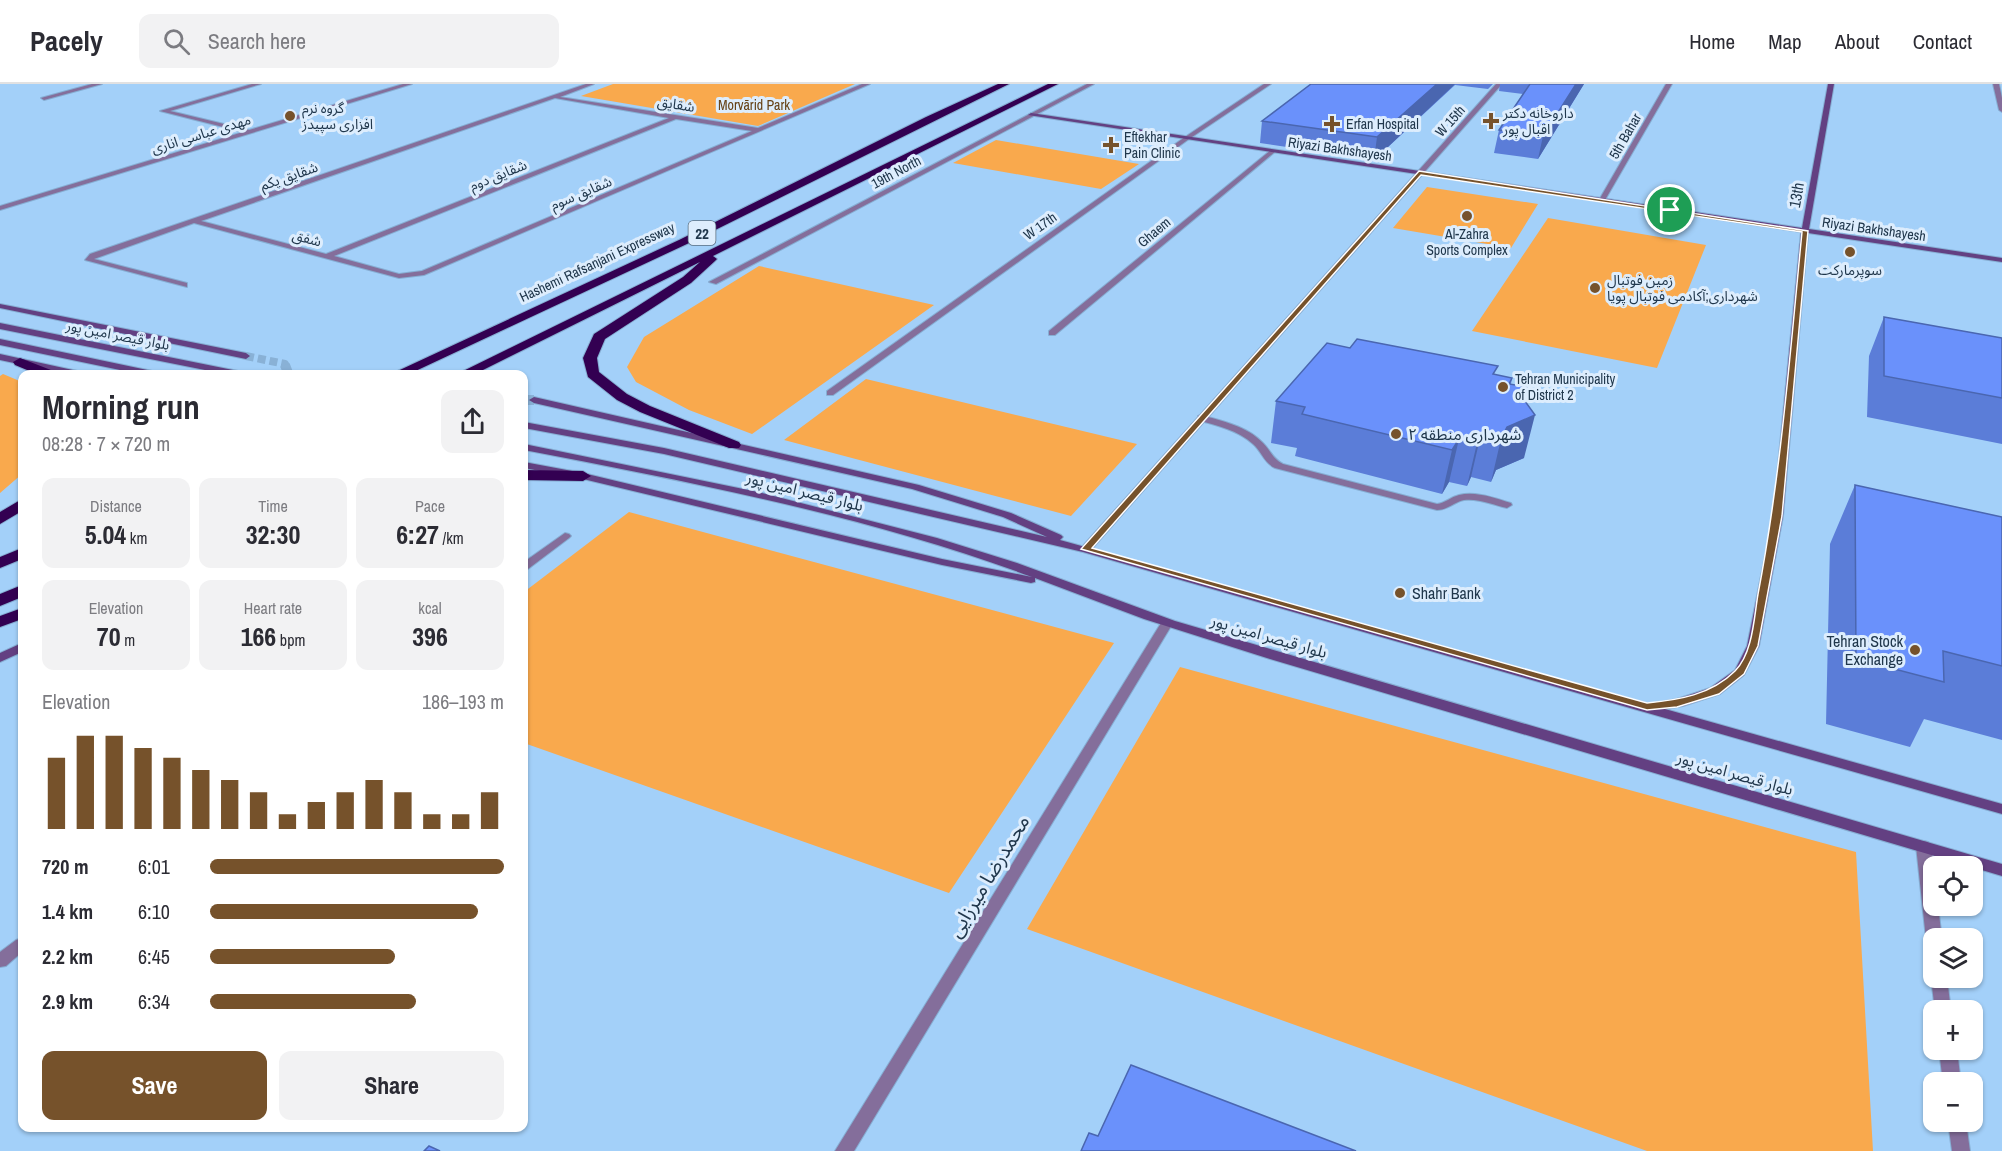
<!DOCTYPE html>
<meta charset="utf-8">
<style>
body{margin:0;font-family:"Archivo Narrow","Noto Sans Arabic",sans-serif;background:#f2f2f3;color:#2b2b33;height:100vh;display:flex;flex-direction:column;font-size:22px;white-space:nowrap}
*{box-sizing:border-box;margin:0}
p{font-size:20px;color:#7c7c81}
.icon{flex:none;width:33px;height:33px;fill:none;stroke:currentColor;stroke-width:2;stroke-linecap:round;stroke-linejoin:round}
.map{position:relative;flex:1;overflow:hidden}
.drawer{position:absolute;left:18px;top:286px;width:510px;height:762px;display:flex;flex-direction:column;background:#fff;border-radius:12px;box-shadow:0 2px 4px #0004}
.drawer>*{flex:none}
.tools{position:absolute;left:1923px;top:772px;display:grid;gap:12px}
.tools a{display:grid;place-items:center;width:60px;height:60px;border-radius:12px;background:#fff;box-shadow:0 2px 4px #0004;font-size:30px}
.pin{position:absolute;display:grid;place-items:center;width:51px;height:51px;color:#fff;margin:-26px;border:3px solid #fff;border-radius:50%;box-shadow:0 2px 6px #0007}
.round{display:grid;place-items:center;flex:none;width:63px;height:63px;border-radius:12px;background:#f2f2f3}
.overview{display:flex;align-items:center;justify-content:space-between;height:102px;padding:0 24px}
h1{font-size:33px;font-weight:700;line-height:45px}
.figures{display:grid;grid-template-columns:repeat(3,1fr);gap:9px;height:102px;padding:6px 24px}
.figures div{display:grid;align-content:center;border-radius:12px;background:#f2f2f3;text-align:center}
.figures b{font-size:26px;font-weight:700}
.figures small{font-size:16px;font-weight:400}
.figures p{font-size:16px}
.chart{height:168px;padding:12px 24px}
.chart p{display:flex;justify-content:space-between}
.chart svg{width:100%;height:108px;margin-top:6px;stroke:#76522b;stroke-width:6}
.cta{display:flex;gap:12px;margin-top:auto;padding:12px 24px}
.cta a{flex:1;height:69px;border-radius:12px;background:#76522b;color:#fff;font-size:24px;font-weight:700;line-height:69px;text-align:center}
.cta a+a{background:#f2f2f3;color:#2b2b33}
ul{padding:0 24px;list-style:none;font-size:20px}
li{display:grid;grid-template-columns:96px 72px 1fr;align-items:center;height:45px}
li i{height:15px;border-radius:8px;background:#76522b}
header{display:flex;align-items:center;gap:36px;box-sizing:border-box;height:84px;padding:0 30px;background:#fff;border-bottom:2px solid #e1e1e2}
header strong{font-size:28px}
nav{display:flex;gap:33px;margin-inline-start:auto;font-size:21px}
.search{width:420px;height:54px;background:#f2f2f3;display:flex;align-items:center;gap:15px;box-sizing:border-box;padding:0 21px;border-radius:12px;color:#7c7c81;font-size:22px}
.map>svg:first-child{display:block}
</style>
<header>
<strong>Pacely</strong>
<div class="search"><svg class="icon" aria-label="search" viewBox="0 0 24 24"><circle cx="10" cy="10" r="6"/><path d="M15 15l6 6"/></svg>Search here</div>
<nav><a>Home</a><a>Map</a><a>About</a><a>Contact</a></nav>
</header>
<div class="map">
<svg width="2002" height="1067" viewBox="0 0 2002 1067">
<rect width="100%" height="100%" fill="#a3d0f9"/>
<path fill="#f9a94d" d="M613,0H855L758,42L581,12Z
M996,56L1139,80L1101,105L953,79Z
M1427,103L1538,120L1511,164L1393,144Z
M1548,134L1706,161L1657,284L1472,247Z
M759,182L934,221L752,350L689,326L636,298L627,283L644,253Z
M3,290L22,298V390L0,409V292Z
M866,295L1137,360L1071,432L784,356Z
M629,428L1114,559L949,809L524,659V508Z
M1180,583L1856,768L1873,1067H1647L1027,845Z"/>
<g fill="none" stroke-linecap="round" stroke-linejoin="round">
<path stroke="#89b1d6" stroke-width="8" stroke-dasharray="8 4" stroke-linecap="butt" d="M246,272L285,280L286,282"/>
<path stroke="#89b1d6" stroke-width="10" stroke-dasharray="10 5" stroke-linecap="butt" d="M285,281L288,289L286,291
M524,316H534"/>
<defs>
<path id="lane" d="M1201,331C1222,337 1247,342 1263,359C1270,366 1273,375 1283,380L1437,420C1445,419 1451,413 1459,411C1476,407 1494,414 1511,419L1512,421L1507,424C1494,421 1478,414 1464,416C1454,418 1448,426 1437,426L1275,384C1264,379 1262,368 1253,360C1238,346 1217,342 1198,336V332Z"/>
<path id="street" d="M92,0H102L44,16L41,14Z
M252,0H261L170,27L249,46L403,0H412L0,126V122L243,48L160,27Z
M586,0H594L560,13L758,44L862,0H870L424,191L399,194L194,139L94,175L187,199V203L85,176L90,170ZM555,14L669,34L326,170L201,137ZM676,35L752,47L422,187L399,190L334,172Z
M1087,0H1094L716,200L709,198Z
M1264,0H1271L1189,55L833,311H827V307L1185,53Z
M1496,0H1502L1090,467H1082L1080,465L1082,463Z
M1666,0H1672L1605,116L1600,117L1599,116Z
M1993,0H1999L2002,14V28L1999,26Z
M1271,66L1276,67L1055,251H1049V247Z
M565,449L569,450L571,452L569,454L528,485L524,486V478Z
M1167,535L1173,539L854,1067H835L1161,539Z
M1923,757L1928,758C1937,776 1934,803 1934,822H1938L1942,855H1934V861L1928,859L1926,855L1916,762L1918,758Z
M22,854V868L6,882L0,883V868L16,856Z
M1934,889V894H1947L1951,927H1935L1931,894Z
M1939,966H1957L1961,999H1943Z
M1948,1038H1966L1970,1067H1952Z"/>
<path id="secondary" d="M1828,0H1834L1809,145L2002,174V178L1808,149L1783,432L1759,562L1744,591L1720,610L1683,622L1665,625L2002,720V730L1083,468L664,370L524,344V338L664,364L1047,453L1003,433L912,405L534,319L529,316L534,313L919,401L1011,429L1061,451L1063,453L1060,456L1649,620L1677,615L1710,604L1735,586L1747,562L1773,432L1801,148L1028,31L1031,29L1802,144Z
M0,220L246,269L250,272L246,275L0,224Z
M0,239L243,288L248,291H230L0,245Z
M0,255L157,288L162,291H144L0,261Z
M0,270L82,288L87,291H70L0,276Z
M524,360L758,408L937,454L1017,479L1175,537L2002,780V792L1270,575L1144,535L1035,494V498L1031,499L942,481L583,395L524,384V378L583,389L942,475L1032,493C868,432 695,399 524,366Z
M22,559V568L0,578V569Z"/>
<path id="highway" d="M998,0H1009L687,160L407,291H389L679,156L926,33Z
M1048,0H1058L713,172L717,175L715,177L691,199L605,255L597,274L599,288L627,310L650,322L739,358L741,361L739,364H729L640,328L617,316L588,293L583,274L594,250L683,193L700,178L473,291H455Z
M20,274L56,288L58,291H39L15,281L13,278Z
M524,386L583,387L591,392L583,397L524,396Z
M22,415V427L0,440V428Z
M22,464V475L0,484V473Z
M22,501V513L0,522V510Z
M22,524V535L0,543V532Z"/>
</defs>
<use href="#lane" stroke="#86aed3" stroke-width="2"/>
<use href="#street" stroke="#86aed3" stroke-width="2"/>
<use href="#secondary" stroke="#86aed3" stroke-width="2"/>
<use href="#highway" stroke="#86aed3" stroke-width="2"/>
<use href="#lane" fill="#846e9b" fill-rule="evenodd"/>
<use href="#street" fill="#846e9b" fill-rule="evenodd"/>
<use href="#secondary" fill="#634082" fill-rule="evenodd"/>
<use href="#highway" fill="#330052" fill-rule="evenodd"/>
</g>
<path fill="#5b7dd8" d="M1311,0H1493L1488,5L1455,1L1374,76L1260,59L1262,37Z
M1500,0H1584L1538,75L1494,69L1499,46L1523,10L1499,7Z
M1884,233L2002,254V360L1867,333L1869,272Z
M1350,264L1512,294L1511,300L1524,316V374L1496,386L1491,398L1471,393L1467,402L1449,398L1442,410L1295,372L1297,364L1271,359L1276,317Z
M1855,401L2002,433V656L1924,635L1910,663L1826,640L1830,460Z"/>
<path fill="#4a66b0" d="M1437,0H1455L1374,76L1377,53Z
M1576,0H1584L1538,75L1543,52Z
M1527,303L1518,338L1535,331L1524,374L1496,386L1491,398L1501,355Z
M1481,350L1471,393L1467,402L1477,359Z
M1459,355L1449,398L1442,410L1452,366Z"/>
<path fill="#6a91fb" stroke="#4a66b0" stroke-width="1.5" d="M1311,0H1437L1377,53L1262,37Z
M1530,0H1576L1543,52L1499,46Z
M1884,233L2002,254V314L1884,292Z
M1357,255L1498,282L1493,290L1512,294L1509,300L1527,303L1522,313L1535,331L1507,343L1501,355L1481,350L1477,359L1459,355L1452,366L1302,330L1305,323L1276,317L1327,259L1350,264Z
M1855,401L2002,433V582L1943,567L1944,598L1856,575Z
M1131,981L1356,1067H1081L1089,1049L1098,1052Z
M429,1062L440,1067H424Z"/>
<path fill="#76522b" stroke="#fff" stroke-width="1.5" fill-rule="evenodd" d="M1419,87L1808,147L1782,432L1758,562L1744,590L1719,610L1677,623L1647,626L1081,465ZM1421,91L1802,148C1790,269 1781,390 1758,510C1754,533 1753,569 1735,587C1711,611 1678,616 1647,619L1092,464Z"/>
<g fill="#76522b" stroke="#ddedfd" stroke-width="2">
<circle cx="290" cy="32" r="6"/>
<path d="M1488 28h6v6h6v6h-6v6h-6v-6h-6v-6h6z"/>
<path d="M1329 31h6v6h6v6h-6v6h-6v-6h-6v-6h6z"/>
<path d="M1108 52h6v6h6v6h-6v6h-6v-6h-6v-6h6z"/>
<circle cx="1467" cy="132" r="6"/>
<circle cx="1850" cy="168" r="6"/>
<circle cx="1595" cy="204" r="6"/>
<circle cx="1503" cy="303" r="6"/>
<circle cx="1396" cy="350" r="6"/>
<circle cx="1400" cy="509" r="6"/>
<circle cx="1915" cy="566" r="6"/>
</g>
<g text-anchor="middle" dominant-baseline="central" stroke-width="6" stroke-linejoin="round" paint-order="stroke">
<g font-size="14" fill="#20374c" stroke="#ddedfd">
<text transform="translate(676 20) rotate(9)">شقایق</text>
<text transform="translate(1450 37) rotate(-48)">W 15th</text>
<text transform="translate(201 50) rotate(-17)">مهدی عباسی اناری</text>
<text transform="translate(1625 52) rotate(-60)">5th Bahar</text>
<text transform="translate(1340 65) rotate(8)">Riyazi Bakhshayesh</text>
<text transform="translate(896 88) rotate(-28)">19th North</text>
<text transform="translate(498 91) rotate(-22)">شقایق دوم</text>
<text transform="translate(289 92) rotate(-19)">شقایق یکم</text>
<text transform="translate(581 109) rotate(-23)">شقایق سوم</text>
<text transform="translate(1040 142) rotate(-35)">W 17th</text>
<text transform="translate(1874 145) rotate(8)">Riyazi Bakhshayesh</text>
<text transform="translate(1154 148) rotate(-40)">Ghaem</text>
<text transform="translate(307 154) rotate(15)">شفق</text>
<text transform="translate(597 178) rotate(-25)">Hashemi Rafsanjani Expressway</text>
<text transform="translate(118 251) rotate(11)">بلوار قیصر امین پور</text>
</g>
<g font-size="14" fill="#654014" stroke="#ddedfd">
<text x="754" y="21">Morvārid Park</text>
</g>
<g font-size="14" fill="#20374c" stroke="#ddedfd" text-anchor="start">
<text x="302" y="24">گروه نرم<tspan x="302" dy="16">افزاری سپیدز</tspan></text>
<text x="1503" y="29">داروخانه دکتر<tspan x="1503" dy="16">اقبال پور</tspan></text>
<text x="1346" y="40">Erfan Hospital</text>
<text x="1124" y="53">Eftekhar<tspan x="1124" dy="16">Pain Clinic</tspan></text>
<text x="1467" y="150" text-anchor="middle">Al-Zahra<tspan x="1467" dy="16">Sports Complex</tspan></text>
<text x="1850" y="186" text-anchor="middle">سوپرمارکت</text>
<text x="1607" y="196">زمین فوتبال<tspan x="1607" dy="16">شهرداری;آکادمی فوتبال پویا</tspan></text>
<text x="1515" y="295">Tehran Municipality<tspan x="1515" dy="16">of District 2</tspan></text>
</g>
<rect fill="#ddedfd" stroke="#596e81" stroke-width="1.5" x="688.5" y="137" width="27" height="24" rx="4.5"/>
<g font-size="15" font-weight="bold" fill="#20374c">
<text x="702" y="149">22</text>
</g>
<g font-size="16" fill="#20374c" stroke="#ddedfd">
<text transform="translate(1796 111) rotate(-80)">13th</text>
<text transform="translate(805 407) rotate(14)">بلوار قیصر امین پور</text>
<text transform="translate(1269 552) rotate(16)">بلوار قیصر امین پور</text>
<text transform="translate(1735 689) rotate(16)">بلوار قیصر امین پور</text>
</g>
<g font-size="16" fill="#20374c" stroke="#ddedfd" text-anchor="start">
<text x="1408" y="350">شهرداری منطقه ۲</text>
<text x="1412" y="509">Shahr Bank</text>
<text x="1903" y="557" text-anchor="end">Tehran Stock<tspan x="1903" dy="18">Exchange</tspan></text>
</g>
<g font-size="20" fill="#20374c" stroke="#ddedfd">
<text transform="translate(988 792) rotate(-59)">محمدرضا میرزایی</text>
</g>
</g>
</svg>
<div class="tools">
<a><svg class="icon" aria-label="locate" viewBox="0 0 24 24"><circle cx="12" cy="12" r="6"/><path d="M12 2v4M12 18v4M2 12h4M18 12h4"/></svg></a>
<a><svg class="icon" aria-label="layers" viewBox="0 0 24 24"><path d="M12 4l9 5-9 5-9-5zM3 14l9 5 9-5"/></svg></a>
<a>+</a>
<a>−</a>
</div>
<div class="pin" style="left:1670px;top:126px;background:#1e9e55"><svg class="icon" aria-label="arrive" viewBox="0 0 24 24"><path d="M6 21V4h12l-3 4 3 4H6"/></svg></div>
<section class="drawer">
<div class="overview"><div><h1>Morning run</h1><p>08:28 · 7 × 720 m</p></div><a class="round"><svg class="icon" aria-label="share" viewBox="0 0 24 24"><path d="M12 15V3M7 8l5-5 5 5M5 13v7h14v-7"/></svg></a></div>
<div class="figures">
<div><p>Distance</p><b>5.04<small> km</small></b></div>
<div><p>Time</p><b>32:30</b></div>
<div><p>Pace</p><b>6:27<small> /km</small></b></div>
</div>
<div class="figures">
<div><p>Elevation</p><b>70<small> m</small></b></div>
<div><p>Heart rate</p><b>166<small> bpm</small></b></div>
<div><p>kcal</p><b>396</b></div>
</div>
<div class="chart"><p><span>Elevation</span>186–193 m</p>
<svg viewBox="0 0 160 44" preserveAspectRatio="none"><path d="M5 44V15M15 44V6M25 44V6M35 44V11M45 44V15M55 44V20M65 44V24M75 44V29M85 44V38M95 44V33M105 44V29M115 44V24M125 44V29M135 44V38M145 44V38M155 44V29"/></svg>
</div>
<ul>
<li><b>720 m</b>6:01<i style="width:100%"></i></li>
<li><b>1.4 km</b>6:10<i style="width:91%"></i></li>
<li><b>2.2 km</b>6:45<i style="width:63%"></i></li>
<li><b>2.9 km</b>6:34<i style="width:70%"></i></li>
</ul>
<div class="cta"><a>Save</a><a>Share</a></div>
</section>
</div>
